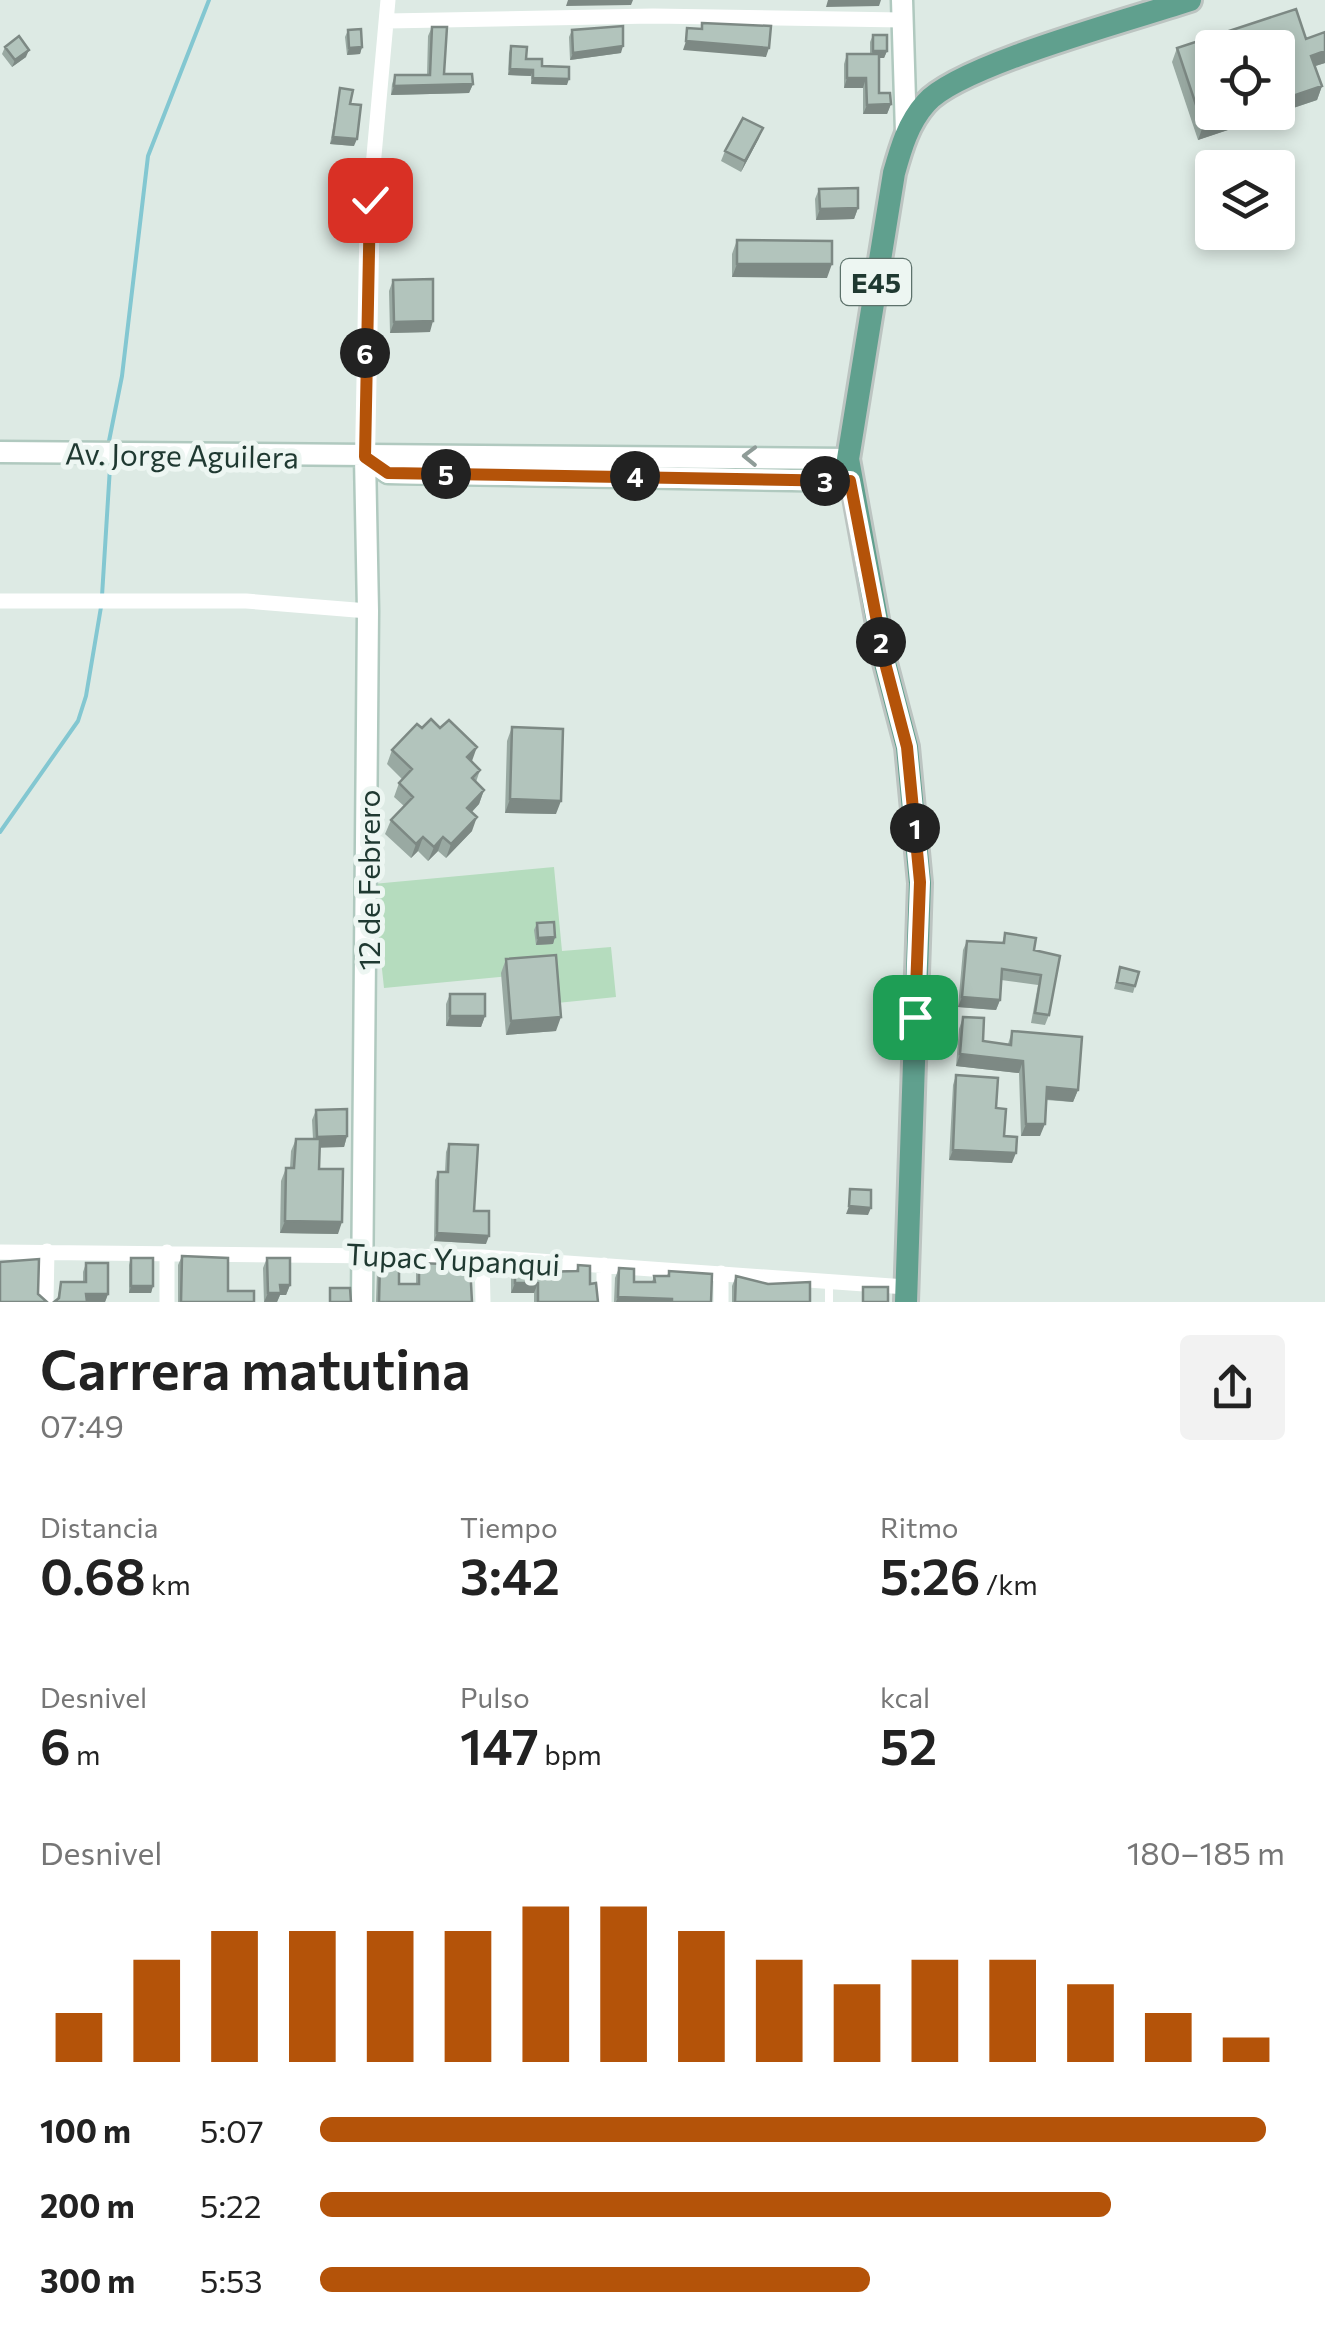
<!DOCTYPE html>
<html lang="es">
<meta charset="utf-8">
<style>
body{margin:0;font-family:Commissioner,sans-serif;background:#f2f2f2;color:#222;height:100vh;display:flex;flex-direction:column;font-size:38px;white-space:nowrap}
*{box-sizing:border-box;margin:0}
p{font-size:32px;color:#767676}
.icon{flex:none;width:55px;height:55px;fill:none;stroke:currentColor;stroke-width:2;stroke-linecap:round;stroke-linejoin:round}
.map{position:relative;height:1302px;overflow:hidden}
.side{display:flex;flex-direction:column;background:#fff;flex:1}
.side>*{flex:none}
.tools{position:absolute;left:1195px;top:30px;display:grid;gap:20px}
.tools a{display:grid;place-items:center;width:100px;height:100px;border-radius:10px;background:#fff;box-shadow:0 5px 15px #0003;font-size:50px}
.pin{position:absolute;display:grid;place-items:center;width:85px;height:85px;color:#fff;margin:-42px;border-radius:20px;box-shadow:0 5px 15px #0006}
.km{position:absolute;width:50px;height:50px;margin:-25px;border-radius:50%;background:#222;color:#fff;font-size:28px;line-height:50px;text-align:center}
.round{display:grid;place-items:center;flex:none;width:105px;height:105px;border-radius:10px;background:#f2f2f2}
.overview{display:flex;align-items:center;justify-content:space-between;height:170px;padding:0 40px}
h1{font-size:55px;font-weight:600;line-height:75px}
.figures{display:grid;grid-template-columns:repeat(3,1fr);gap:15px;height:170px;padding:10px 40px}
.figures div{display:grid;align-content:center}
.figures b{font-size:50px;font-weight:600}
.figures small{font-size:28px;font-weight:400}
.figures p{font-size:28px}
.chart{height:280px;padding:20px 40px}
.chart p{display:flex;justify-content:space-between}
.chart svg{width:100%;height:180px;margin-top:10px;stroke:#b45309;stroke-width:6}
ul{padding:0 40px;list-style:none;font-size:32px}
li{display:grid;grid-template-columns:160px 120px 1fr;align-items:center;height:75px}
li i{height:25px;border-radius:12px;background:#b45309}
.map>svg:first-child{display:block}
</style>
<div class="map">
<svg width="1325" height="1302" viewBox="0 0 1325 1302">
<rect width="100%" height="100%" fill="#ddeae4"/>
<path fill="#b5dcbe" d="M554,867L562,951L611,947L616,997L557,1003L553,972L384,988L373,884Z"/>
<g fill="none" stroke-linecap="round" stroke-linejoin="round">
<path stroke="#83c7d1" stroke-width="4" d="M109,441L122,376L148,156L209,0
M102,596L110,467
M0,832L78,721L86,696L101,607"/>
<defs>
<path id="secondary" d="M902,0L906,133
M0,452L848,459
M365,457L388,473L851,481
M362,1302L368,611L365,457"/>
<path id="primary" d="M906,1302L920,883L907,747L885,663L848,459L894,173C901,148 908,123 926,103C959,65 1133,19 1190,0"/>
</defs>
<use href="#secondary" stroke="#b0c9bf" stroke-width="25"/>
<use href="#primary" stroke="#bcc4c1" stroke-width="28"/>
<path stroke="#fff" stroke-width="8" d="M829,1282V1302"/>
<path stroke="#fff" stroke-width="15" d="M387,21L653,16L902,20
M365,457L370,200L388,0
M0,601H246L368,611
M0,1252L482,1257L906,1287
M482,1257L483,1302
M46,1302L47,1251
M167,1302V1252
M604,1302V1265
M721,1302V1273"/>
<use href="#secondary" stroke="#fff" stroke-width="20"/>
<use href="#primary" stroke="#60a08e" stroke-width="22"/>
</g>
<path fill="#99a9a2" d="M432,27L444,74L473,84L469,93L391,95L392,84L395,75H427L428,36Z
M348,30L362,47L360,54L347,55L345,37Z
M572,30L621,53L570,60L569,37Z
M873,35L887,51L884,58H879V93L891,104L887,114H863V88H844V64L847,54H870V42Z
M1306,39L1325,63L1315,66L1322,86L1317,100L1198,140L1172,62L1177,48Z
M511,46L526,59L542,66L567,85L531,84V76L508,75L509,53Z
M5,47L26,57L12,67L2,54Z
M340,88L350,104L354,146L330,144Z
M759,138L741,172L721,161L725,151Z
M819,189L858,208L854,219L816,220L815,199Z
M737,240L827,278L732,277V254Z
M393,280L430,332L390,333L389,291Z
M512,727L556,814L505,813L507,741Z
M422,728L471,762L480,770L476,782L484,790L479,804L472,812V831L446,858L438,851L428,861L418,851L411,858L385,834L391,820L404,806L394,797L399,783L402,779L387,764L392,750Z
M537,923L555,937L553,944L536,945L534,930Z
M1005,933L1034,950L1060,956L1049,1015L1045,1025L1031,1023L1038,985L1001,980L1000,1000L996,1010L958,1007L963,950L967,941L1002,943Z
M506,959L556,1031L506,1035L501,973Z
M1120,967L1135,986L1133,993L1114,989Z
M450,994L485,1016L481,1027L446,1026V1004Z
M963,1017L983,1041L1008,1044L1012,1031L1078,1090L1073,1102L1046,1100L1040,1136H1021L1019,1073L956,1066L959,1029Z
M956,1075L996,1108L1012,1163L949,1160L953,1085Z
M316,1110L347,1136L344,1147H320L319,1169L338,1234L280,1233L281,1181L286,1168H290L291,1151L296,1139H313L312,1120Z
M449,1144L474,1211L486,1244L434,1241L435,1180L438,1172H445L446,1152Z
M182,1256L228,1291L254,1302H178V1265Z
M131,1258L153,1286L151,1293H129V1265Z
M267,1258L290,1285L286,1295H280L277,1302H264L263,1268Z
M86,1263L108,1294L105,1302H54L57,1300L61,1282H83V1272Z
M380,1263L399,1284H416V1271L419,1263L472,1302H376L377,1270Z
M515,1263L537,1272L576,1271L578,1265L590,1284L598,1302H534V1293H511V1273Z
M619,1268L634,1282H652L654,1276H667L669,1271L711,1302H614L615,1278Z
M736,1276L810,1302H732V1286Z"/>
<path fill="#7d8984" d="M568,0H633L631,5L566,6Z
M828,0H881L879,6L826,7Z
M686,41L769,48L766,57L683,50Z
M623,46L621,53L570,60L573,53Z
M362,47L360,54L347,55L349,48Z
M29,50L26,57L12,67L15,60Z
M873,51H887L884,58H870Z
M1325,51V63L1306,69L1311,56Z
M510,69L533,70L531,76L508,75Z
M533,78L569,79L567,85L531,84Z
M847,78H866L863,88H844Z
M473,84L469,93L391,95L394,86Z
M1322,86L1317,100L1198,140L1203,126L1244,112H1278V101Z
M891,104L887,114H863L867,105Z
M763,128L759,138L741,172L745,161Z
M333,137L357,139L354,146L330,144Z
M858,208L854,219L816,220L820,209Z
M737,264H832L827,278L732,277Z
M433,321L430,332L390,333L394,322Z
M477,747L472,761L462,771L467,757Z
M484,790L479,804L462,822L467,808Z
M510,799L561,801L556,814L505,813Z
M477,817L472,831L446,858L451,844Z
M423,837L418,851L411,858L416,844Z
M443,837L438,851L428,861L434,847Z
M555,937L553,944L536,945L538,938Z
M962,997L1000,1000L996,1010L958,1007Z
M450,1016H485L481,1027L446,1026Z
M561,1017L556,1031L506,1035L511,1021Z
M960,1054L1023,1061L1019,1073L956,1066Z
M1047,1087L1078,1090L1073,1102L1043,1099Z
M1026,1124H1045L1040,1136H1021Z
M347,1136L344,1147L313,1148L317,1137Z
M953,1150L1016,1153L1012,1163L949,1160Z
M849,1206L871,1208L868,1215L846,1214Z
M285,1221L342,1222L338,1234L280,1233Z
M437,1233L489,1236L486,1244L434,1241Z
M515,1283H538L534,1293H511Z
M280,1285H290L286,1295H280L277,1302H264L268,1293Z
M131,1286H153L151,1293H129Z
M86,1294H108L105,1302H83Z
M618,1297L672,1299L671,1302H616Z"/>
<path fill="#b2c4bc" stroke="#7d8984" stroke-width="2.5" d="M1296,9L1306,39L1325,32V51L1311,56L1322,86L1278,101V48H1212V112H1244L1203,126L1177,48Z
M702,23L771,26L769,48L686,41L687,28L702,29Z
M623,26V46L573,53L572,30Z
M432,27H447L444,74H472L473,84L394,86L395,75H430Z
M361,29L362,47L349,48L348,30Z
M873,35H887V51H873Z
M19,36L29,50L15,60L5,47Z
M511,46L527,47L526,59H542V66L569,67V79L533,78V70L510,69Z
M847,54H879V93H890L891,104L867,105L866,78H847Z
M340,88L353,90L350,104L361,105L357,139L333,137Z
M743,118L763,128L745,161L725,151Z
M858,188V208L820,209L819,189Z
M737,240L832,241V264H737Z
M433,279V321L394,322L393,280Z
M431,719L440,728L449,720L477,747L467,757L480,770L472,778L484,790L467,808L477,817L451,844L443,837L434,847L423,837L416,844L391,820L413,797L399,783L412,769L392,750L417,724L422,728Z
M512,727L563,729L561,801L510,799Z
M554,922L555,937L538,938L537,923Z
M1005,933L1036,938L1034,950L1060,956L1049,1015L1035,1013L1041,975L1002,969L1000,1000L962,997L967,941L1004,943Z
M556,955L561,1017L511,1021L506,959Z
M1120,967L1139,972L1135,986L1117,982Z
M450,994H485V1016H450Z
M963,1017L984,1018L983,1041L1011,1045L1012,1031L1082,1037L1078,1090L1047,1087L1045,1124H1026L1023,1061L960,1054Z
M956,1075L998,1078L996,1108L1006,1109L1004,1136L1017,1137L1016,1153L953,1150Z
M347,1109V1136L317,1137L316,1110Z
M296,1139H320L319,1169H343L342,1222L285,1221L286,1168H294Z
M449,1144L478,1145L474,1211H489V1236L437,1233L438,1172H448Z
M850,1189L871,1190V1208L849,1206Z
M182,1256L228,1258V1291H254V1302H181Z
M131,1258H153V1286H131Z
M267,1258H290V1285H280L281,1293H268Z
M39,1259L38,1294L47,1302H0V1262Z
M537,1262V1272L578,1271V1265L590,1266V1284L596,1283L598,1302H538V1283H515V1263Z
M86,1263H108V1294H86L87,1302H54L59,1298L61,1282H86Z
M380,1263H399V1284H419V1263L470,1265L472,1302H379Z
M619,1268L634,1269V1282H655L654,1276H669V1271L712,1274L711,1302H672V1299L618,1297Z
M736,1276L768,1284L810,1282V1302H735Z
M863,1287H888V1302H863Z
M330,1288H350L351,1302H330Z"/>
<defs><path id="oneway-chevron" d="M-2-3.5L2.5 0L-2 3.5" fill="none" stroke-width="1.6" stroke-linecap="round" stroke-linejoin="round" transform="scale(2.5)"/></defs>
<use stroke="#8f9c98" href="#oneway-chevron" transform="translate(750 456) rotate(-179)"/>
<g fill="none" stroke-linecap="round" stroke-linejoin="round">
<defs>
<path id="route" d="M370,200L365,457L388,473L850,481L885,663L907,747L920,882L915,1017"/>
</defs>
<use href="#route" stroke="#fff" stroke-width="20"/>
<use href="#route" stroke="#b45309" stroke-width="12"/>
</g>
<g text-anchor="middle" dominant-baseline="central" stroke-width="10" stroke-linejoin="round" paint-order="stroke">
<rect fill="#edf6f2" stroke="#5d726b" stroke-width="2.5" x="841" y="259" width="70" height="46" rx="8"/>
<g font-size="28" font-weight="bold" fill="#1f3931">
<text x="876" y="282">E45</text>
</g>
<g font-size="30" fill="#1f3931" stroke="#edf6f2">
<text transform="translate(182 454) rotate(1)">Av. Jorge Aguilera</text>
<text transform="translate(367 880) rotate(-90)">12 de Febrero</text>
<text transform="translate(453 1258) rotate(3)">Tupac Yupanqui</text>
</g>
</g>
</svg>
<div class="tools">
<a><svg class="icon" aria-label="locate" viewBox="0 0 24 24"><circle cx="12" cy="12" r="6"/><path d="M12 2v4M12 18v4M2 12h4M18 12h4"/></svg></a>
<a><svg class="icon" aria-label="layers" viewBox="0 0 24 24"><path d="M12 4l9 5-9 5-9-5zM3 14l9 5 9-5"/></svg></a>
</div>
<div class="pin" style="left:915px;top:1017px;background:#1e9e55"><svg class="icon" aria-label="arrive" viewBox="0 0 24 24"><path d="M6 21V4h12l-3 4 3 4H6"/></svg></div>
<div class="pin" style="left:370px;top:200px;background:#d93025"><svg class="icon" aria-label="check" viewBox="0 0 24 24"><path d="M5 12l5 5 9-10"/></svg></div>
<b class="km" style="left:915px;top:828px">1</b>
<b class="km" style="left:881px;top:642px">2</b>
<b class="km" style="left:825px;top:481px">3</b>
<b class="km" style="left:635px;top:476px">4</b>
<b class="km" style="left:446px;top:474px">5</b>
<b class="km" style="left:365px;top:353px">6</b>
</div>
<section class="side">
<div class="overview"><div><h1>Carrera matutina</h1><p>07:49</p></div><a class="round"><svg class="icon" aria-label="share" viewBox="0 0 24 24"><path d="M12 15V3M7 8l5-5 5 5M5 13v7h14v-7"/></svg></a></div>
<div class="figures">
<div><p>Distancia</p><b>0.68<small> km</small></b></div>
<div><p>Tiempo</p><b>3:42</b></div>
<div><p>Ritmo</p><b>5:26<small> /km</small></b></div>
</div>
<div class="figures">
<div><p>Desnivel</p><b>6<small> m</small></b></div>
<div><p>Pulso</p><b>147<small> bpm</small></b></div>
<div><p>kcal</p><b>52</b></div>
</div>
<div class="chart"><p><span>Desnivel</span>180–185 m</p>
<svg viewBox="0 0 160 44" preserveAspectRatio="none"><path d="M5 44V32M15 44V19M25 44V12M35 44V12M45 44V12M55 44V12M65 44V6M75 44V6M85 44V12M95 44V19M105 44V25M115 44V19M125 44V19M135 44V25M145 44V32M155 44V38"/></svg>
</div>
<ul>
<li><b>100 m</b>5:07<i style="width:98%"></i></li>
<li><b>200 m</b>5:22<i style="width:82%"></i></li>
<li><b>300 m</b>5:53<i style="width:57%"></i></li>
</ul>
</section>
